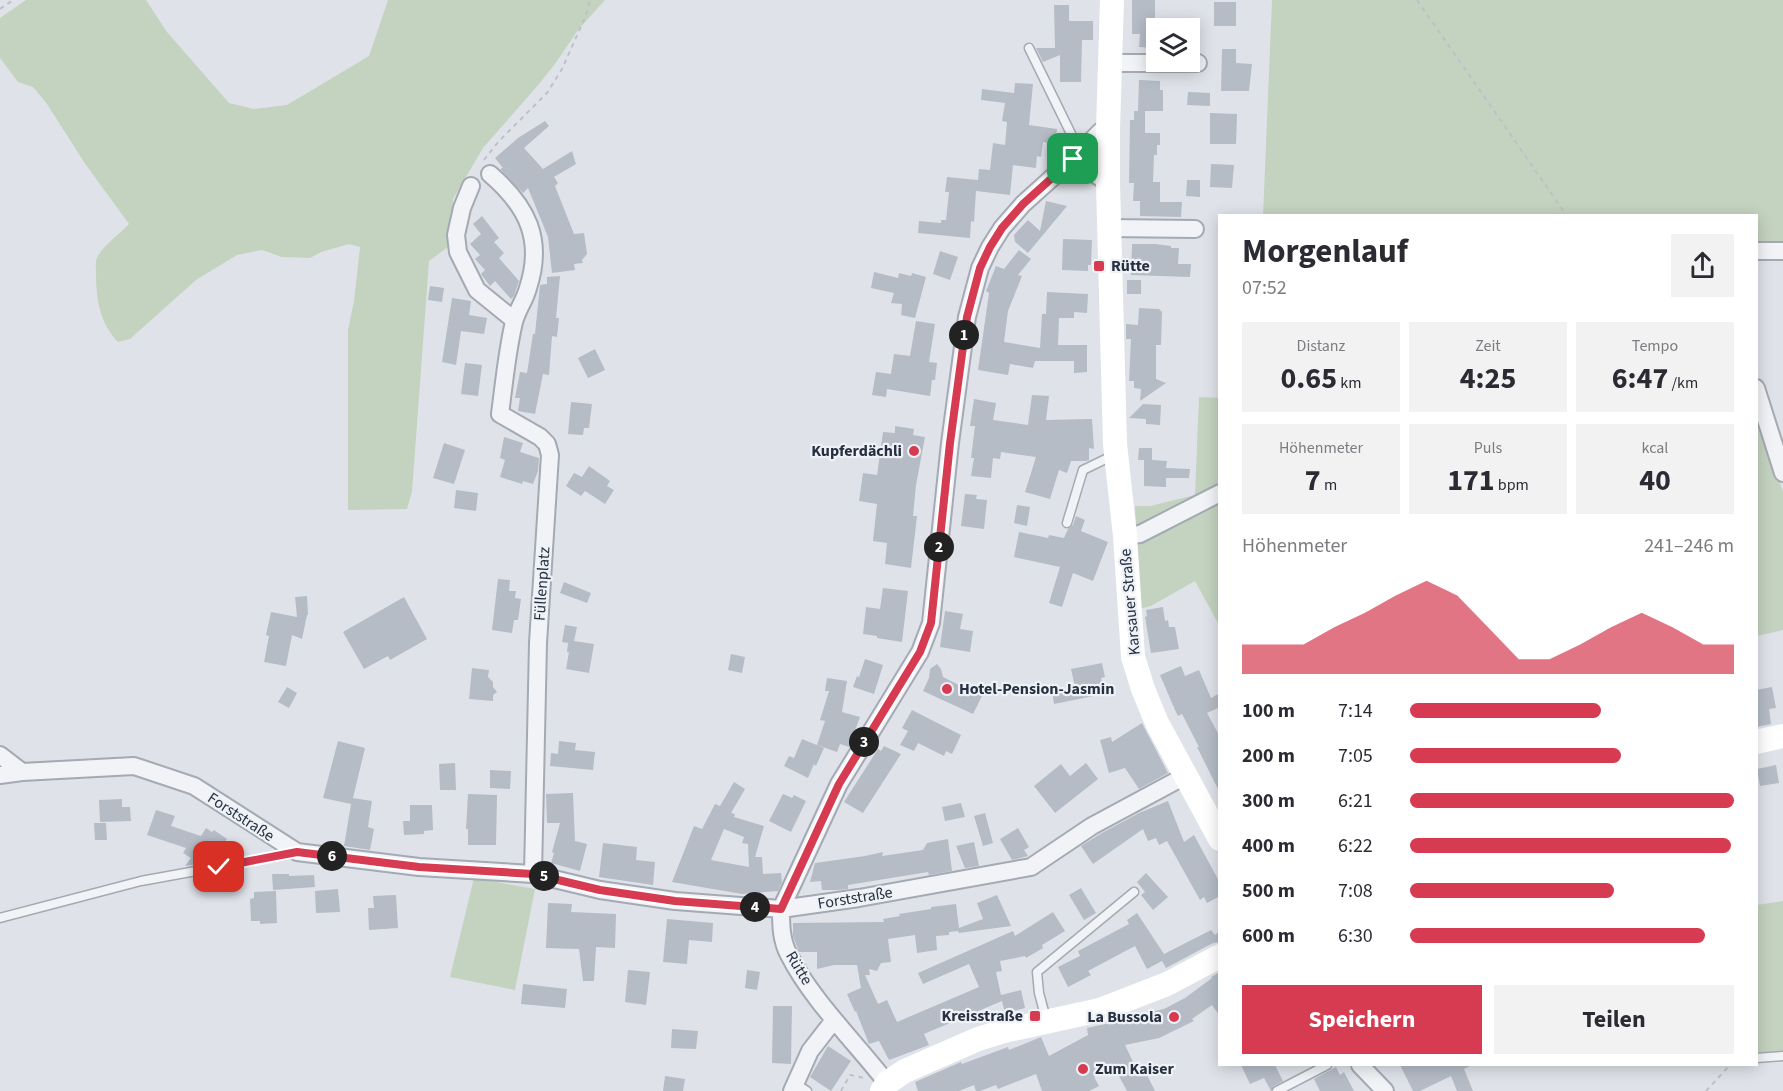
<!DOCTYPE html>
<html lang="de">
<meta charset="utf-8">
<style>
body{margin:0;font-family:"Source Sans 3",sans-serif;background:#f2f2f3;color:#2b2b33;height:100vh;display:flex;flex-direction:column;font-size:22px;white-space:nowrap}
*{box-sizing:border-box;margin:0}
p{font-size:20px;color:#7c7c81}
.icon{flex:none;width:33px;height:33px;fill:none;stroke:currentColor;stroke-width:2;stroke-linecap:round;stroke-linejoin:round}
.map{position:relative;flex:1;overflow:hidden}
.panel{position:absolute;left:1218px;top:214px;width:540px;height:852px;display:flex;flex-direction:column;background:#fff;border-radius:0px;box-shadow:0 3px 15px #0003}
.panel>*{flex:none}
.fabs{position:absolute;left:1146px;top:18px;display:grid;gap:12px}
.fabs a{display:grid;place-items:center;width:54px;height:54px;border-radius:0px;background:#fff;box-shadow:0 3px 15px #0003;font-size:30px}
.pin{position:absolute;display:grid;place-items:center;width:51px;height:51px;color:#fff;margin:-26px;border-radius:12px;box-shadow:0 3px 9px #0006}
.km{position:absolute;width:30px;height:30px;margin:-15px;border-radius:50%;background:#222;color:#fff;font-size:16px;line-height:30px;text-align:center}
.round{display:grid;place-items:center;flex:none;width:63px;height:63px;border-radius:0px;background:#f2f2f3}
.summary{display:flex;align-items:center;justify-content:space-between;height:102px;padding:0 24px}
h1{font-size:33px;font-weight:700;line-height:45px}
.stats{display:grid;grid-template-columns:repeat(3,1fr);gap:9px;height:102px;padding:6px 24px}
.stats div{display:grid;align-content:center;border-radius:0px;background:#f2f2f3;text-align:center}
.stats b{font-size:30px;font-weight:700}
.stats small{font-size:16px;font-weight:400}
.stats p{font-size:16px}
.chart{height:168px;padding:12px 24px}
.chart p{display:flex;justify-content:space-between}
.chart svg{width:100%;height:108px;margin-top:6px;fill:#d63b51;opacity:.7}
.cta{display:flex;gap:12px;margin-top:auto;padding:12px 24px}
.cta a{flex:1;height:69px;border-radius:0px;background:#d63b51;color:#fff;font-size:24px;font-weight:700;line-height:69px;text-align:center}
.cta a+a{background:#f2f2f3;color:#2b2b33}
ul{padding:0 24px;list-style:none;font-size:20px}
li{display:grid;grid-template-columns:96px 72px 1fr;align-items:center;height:45px}
li i{height:15px;border-radius:8px;background:#d63b51}
.map>svg:first-child{display:block}
</style>
<div class="map">
<svg width="1783" height="1091" viewBox="0 0 1783 1091">
<rect width="100%" height="100%" fill="#dfe3e9"/>
<path fill="#c4d3bf" d="M26,0H146L167,32L229,103L254,109L287,105L369,56L388,0H605L578,30L555,64L539,84L483,148L453,199L452,244L429,261L412,492L407,509L348,510V330L354,301L360,247L349,244L321,252L310,258L282,257L262,250L237,255L196,280L130,339L118,342C99,322 96,298 96,272C96,268 95,262 97,258C102,246 120,234 129,224L86,165L47,104L33,87L18,82L0,58V18Z
M1272,0H1783V246H1757L1756,216H1263Z
M1199,397L1219,398V489L1141,528L1136,525L1135,506H1150L1195,495Z
M1756,416L1783,492V630L1757,636Z
M1219,499V625L1195,581L1151,606L1139,609L1137,545L1141,539Z
M474,878L535,889L515,990L450,977Z
M1783,901V1052L1757,1054V905Z"/>
<path fill="#b5bcc6" fill-rule="evenodd" d="M1132,0H1155V35H1156V48L1139,47L1140,34H1132Z
M1214,2H1236V26H1214Z
M1054,5H1069V21H1093V40H1082L1081,82H1060V55L1043,62L1036,48H1055Z
M1222,49H1236V63L1252,64L1249,91H1221Z
M1139,80L1160,81V90H1163V111H1141H1145V133H1160V145H1157V155H1154L1153,182H1160V202H1182L1181,217L1140,216V201H1133L1134,183H1129L1130,120H1134V111H1138Z
M1015,83L1033,84L1029,125L1057,129L1055,144L1043,142L1041,157L1037,156L1036,168L1013,165L1010,195L976,191L974,222L971,221L970,238L918,233L919,221L941,223V220H946L949,192H945L947,177L978,180L979,169L990,170L993,143L1005,145L1007,122L1002,121L1005,103L981,100L982,89L1014,93Z
M1188,92L1210,93V106L1187,105Z
M1210,113L1237,114L1236,144H1210Z
M545,121L549,126L524,148L543,169L572,151L576,164L554,177L558,183L555,186L574,234L584,233L587,254L582,260L583,263L574,264L575,270L552,273L548,237L528,188L523,193L500,169L503,168L495,158L518,138Z
M1211,164L1234,165L1232,188L1210,187Z
M1187,180H1200V197L1186,196Z
M1046,201L1067,206L1028,253L1015,242L1014,235L1028,220L1040,231Z
M482,216L499,238L494,242L504,253L499,258L519,281L514,296L511,299L495,281L490,286L481,274L485,270L475,259L480,255L470,244L481,234L473,224Z
M1063,239L1092,240L1091,265H1088V271L1062,270Z
M1132,244H1155L1171,246V248H1179L1178,264H1191L1190,277L1131,275Z
M1019,250L1031,259L1018,275L1022,276L1008,311L1004,342L1040,348L1042,314H1046L1047,292L1088,294L1087,313L1074,312V318H1059L1058,345H1087V372L1074,373V361H1035L1033,368L1010,364L1008,375L978,370L989,293L986,291L996,266L1004,269Z
M940,251L958,257L950,280L933,274Z
M874,272L898,278L899,273L911,276L912,273L926,277L915,318L901,315L902,304L891,303L894,293L871,288Z
M560,276L556,318H559L557,337L552,336L549,375L543,374L535,414L518,411L520,398H515L520,372L527,373L533,334H535L540,285L547,284V277Z
M1127,280H1141V294H1127Z
M430,286L444,288L442,302L428,300Z
M452,298L471,301L469,315L487,318L484,334L461,331L456,365L442,362Z
M1139,308L1159,309L1162,312L1161,345H1156V379L1166,383L1140,401L1141,389L1134,388V381H1129L1131,339H1126V324L1138,325Z
M916,321L935,324L929,362L937,363L935,380H932L930,396L887,389L886,397L872,395L876,372L891,374L894,354L910,356Z
M595,349L605,370L588,378L578,358Z
M465,363L482,365L478,396L461,394Z
M1032,395L1049,396L1046,420L1092,419L1094,449L1089,448V460L1086,461H1071L1067,473L1059,470L1050,499L1025,492L1036,457L1001,452L1000,459L993,458L991,478L971,476L974,458H971L975,426H970L974,399L996,403L993,420L1028,425Z
M571,402L592,404L589,428H584L583,435L568,434Z
M1143,404L1161,405L1160,425L1146,424V419L1129,418Z
M895,426L914,429L913,435L925,437L916,485L913,516H917L911,568L885,564L887,543L873,541L877,504L859,501L863,473L877,475L883,432L895,433Z
M504,437L523,443L520,452L539,458L538,471L533,484L523,481L522,484L500,477L505,460L500,458Z
M444,443L465,450L454,484L433,478Z
M1139,448H1152V460L1167,461L1166,468L1190,469L1189,478H1166V487L1144,486V460H1138Z
M589,466L610,481L607,486L614,490L605,504L585,491L581,496L566,486L574,473L582,477Z
M456,490L478,493L476,511L454,508Z
M965,494L977,495L976,499L987,500L984,529L961,526Z
M1017,505L1030,507L1027,526L1014,523Z
M1076,516L1085,520L1081,531L1108,542L1093,581L1073,573L1062,607L1049,603L1060,567L1014,557L1019,532L1048,538L1049,535L1064,538L1068,529L1073,525Z
M498,579L510,580L509,591H516L515,598L521,599L518,620H514L512,633L492,630Z
M564,582L591,593L587,603L560,593Z
M883,588L908,591L902,642L877,638V636L863,634L866,607L880,609Z
M307,596L308,615H307L302,639L292,635L286,666L264,662L269,636L266,635L271,612L297,617L295,597Z
M404,597L427,639L390,660L388,656L364,669L343,632Z
M1163,607L1165,621L1168,620L1169,627H1175L1179,649L1151,653L1145,617L1147,616L1146,610Z
M945,611L963,614L960,629L973,631L970,652L940,647Z
M565,625L577,627L574,641L594,644L589,673L566,669L569,652H567L568,643L562,642Z
M731,654L745,657L742,673L728,670Z
M865,659L883,665L874,694L853,687L857,676L859,677Z
M1102,663L1105,677L1101,678L1104,694L1054,704L1052,691L1075,687L1071,669Z
M937,664L941,669L943,677L963,687L964,684L983,694L973,714L923,691L929,678L930,669Z
M1181,666L1185,676L1199,670L1211,698L1220,693V707L1207,713L1220,737V793L1197,747H1199L1182,714L1178,716L1175,710L1160,675Z
M472,668L489,670L488,677L493,682V687L497,692L493,695V701L469,699Z
M827,678L847,681L842,712L860,717L849,747L840,744L837,752L817,745L825,721L820,720L829,691H825Z
M287,687L297,693L289,708L278,702Z
M1772,687L1776,708L1769,709L1771,724L1756,727V690Z
M912,710L961,735L952,754L946,751L944,756L918,743L914,751L900,745L908,731L902,728Z
M1142,723L1168,773L1139,789L1125,768L1109,773L1100,740L1111,737L1112,742Z
M802,739L824,748L816,766L814,764L808,778L784,766L789,756L794,758Z
M338,741L365,748L353,798L372,801L368,827L374,829L370,850L344,846L351,804L323,798Z
M559,741L576,743L575,750L595,752L593,770L550,766L551,753L558,754Z
M884,746L901,754L863,813L844,802L878,749L881,751Z
M455,763L456,790H440L439,764Z
M1086,763L1098,779L1055,813L1034,786L1061,764L1070,776Z
M1776,765L1779,783L1760,786L1757,769Z
M490,770L511,771L510,789L490,788Z
M734,782L745,789L731,813L735,814L734,817L764,826L755,857H762L763,874L781,873L782,882L778,891L742,894L672,882L694,826L702,829L715,804L720,806ZM724,829L744,837L742,843L748,844L749,867L711,860Z
M573,793L575,841L587,844L580,871L551,863L554,853L552,852L560,823H547L546,794Z
M468,794L497,795L496,845H468V829H466Z
M783,794L792,798L794,795L806,801L791,832L769,821Z
M122,799V807H130L131,821L100,822L99,800Z
M1168,801L1184,842L1194,835L1220,883V896L1207,903L1204,897L1200,900L1167,841L1159,845L1156,838L1148,841L1143,829L1093,864L1081,846L1100,834L1139,813Z
M961,803L965,817L945,821L942,807Z
M410,805H432L433,830L424,831V834L404,835L403,821H410Z
M156,810L175,816L171,826L201,836L206,828L212,832L214,830L227,839L212,860L213,861L185,866L191,858L183,853L186,848L147,835Z
M985,813L993,843L983,846L974,816Z
M94,823H106L107,840H95Z
M1018,828L1029,847L1024,850L1028,856L1012,860L1000,839Z
M948,839L952,871L929,875L928,872L848,885V889L838,890H822L821,881L810,882L815,863L865,856L883,852L882,856L923,850L927,843Z
M974,842L979,866L965,868L956,846Z
M603,843L637,847L636,860L655,862L653,885L599,877Z
M1146,873L1168,897L1153,910L1141,895L1145,892L1137,882Z
M272,874H289V876L314,875L315,887L273,890Z
M1081,888L1096,913L1084,920L1069,895Z
M338,889L340,912L316,913L315,891Z
M276,891L277,923L260,924V921H251L250,899L254,898V892Z
M396,895L398,928L369,930L368,908H374L373,896Z
M997,895L1011,926L959,933L958,931L949,932V935L936,936L937,950L917,953L915,935L888,939L891,962L881,963L877,971L869,969L870,975H865L878,1004L887,1000L897,1022L979,987L969,964L923,984L918,973L1013,931L1015,936L1053,912L1065,931L1042,945L1043,948L1026,958L1025,956L1000,961L1002,971L996,972L1001,995L1021,990L1025,1008L1005,1013L1002,1001L924,1034L929,1045L889,1060L879,1041L869,1044L856,1011L855,1012L847,994L861,988L857,965H834L817,969V952H799L793,936V923L884,922L883,919L900,916L899,914L931,909V907L956,904L959,928L983,919L977,903Z
M548,903L572,904L571,912L616,914L615,948L596,947L594,981H583L579,949L546,948Z
M1137,913L1164,954L1211,930L1215,935L1220,931V942L1213,943L1166,968L1162,961L1147,969L1135,946L1088,971L1091,975L1068,987L1058,967L1080,956L1078,951L1129,924L1127,920Z
M667,919L713,923L712,942L689,940L687,964L663,962Z
M628,970L650,972L646,1005L625,1002Z
M747,970L760,972L757,990L745,988Z
M1220,972V1016L1212,1005L1192,1019L1194,1021L1159,1038L1125,1045L1136,1068L1142,1065L1155,1091H1127L1114,1067L1094,1077L1099,1086L1089,1091H1042L1036,1074L998,1089L996,1085L980,1091H976L974,1085L959,1091H918L915,1082L961,1062L962,1064L1008,1047L1009,1050L1041,1037L1049,1056L1088,1035L1087,1028L1132,1018L1131,1016L1164,1009L1185,998L1212,978L1211,977Z
M523,984L567,989L565,1008L521,1004Z
M773,1006H792L791,1064L772,1063Z
M672,1029L698,1031L696,1049L671,1048Z
M828,1046L851,1061L831,1091L810,1077Z
M1241,1065H1275L1283,1081L1274,1086L1271,1091L1264,1078L1250,1084Z
M1400,1065H1472L1464,1069L1473,1091H1457L1451,1076L1420,1091H1413Z
M1336,1067L1340,1075L1344,1072L1354,1091H1320L1314,1079Z
M665,1076L685,1079L683,1091H663Z"/>
<g fill="none" stroke-linecap="round" stroke-linejoin="round">
<defs>
<path id="lane" d="M1029,48L1077,146L1082,150
M1067,523L1083,470L1114,455
M0,918L141,881L295,853
M1046,1019L1039,993L1037,972L1134,892
M1756,1058L1783,1056
M796,1084L807,1091
M1277,1091L1327,1065"/>
<path id="street" d="M1111,63H1198
M1073,159L1108,183
M490,174C527,206 544,239 528,288C525,300 517,310 514,322C507,351 504,384 500,414L540,437L547,444L550,455L538,643L533,874
M471,186L462,208L456,235L458,252L477,290L514,320
M1108,228L1195,229
M1756,251H1783
M1756,388L1783,473
M1125,536L1140,534L1220,493
M0,755L22,772L134,766L194,786L297,852L419,867L533,874L600,890L675,901L781,909L859,898L1031,867L1092,826L1185,776
M0,775L22,772
M1360,1065L1385,1091
M887,1083C856,1043 811,999 789,955C781,940 781,925 781,909L839,784L920,652L931,623L950,443L967,317L980,268L990,247L1002,228L1023,204L1073,159L1101,131L1108,129
M792,1091L810,1051L834,1020"/>
</defs>
<use href="#lane" stroke="#a4aab3" stroke-width="11"/>
<use href="#street" stroke="#a4aab3" stroke-width="20"/>
<path stroke="#bdc0c8" stroke-width="2" stroke-dasharray="4.5 4.5" stroke-linecap="butt" d="M1417,0L1567,216
M0,9L13,0
M484,160L499,141L547,93L562,69L586,15L590,0
M841,1091L850,1075L864,1078
M1706,1091L1730,1065"/>
<use href="#lane" stroke="#f2f3f7" stroke-width="8"/>
<use href="#street" stroke="#f2f3f7" stroke-width="16"/>
<path stroke="#fff" stroke-width="24" d="M1112,0L1108,129V183L1115,444L1125,536L1133,657L1143,689L1157,723L1220,839
M1756,742L1783,736
M882,1091L887,1083L905,1071L978,1039L1004,1031L1100,1010L1167,984L1220,956"/>
</g>
<g fill="none" stroke-linecap="round" stroke-linejoin="round">
<defs>
<path id="route" d="M219,867L297,852L419,867L533,874L600,890L675,901L781,909L839,784L920,652L931,623L950,443L967,317L980,268L990,247L1002,228L1023,204L1073,159"/>
</defs>
<use href="#route" stroke="#fff" stroke-width="12"/>
<use href="#route" stroke="#d63b51" stroke-width="8"/>
</g>
<g fill="#d63b51" stroke="#eef2f6" stroke-width="2">
<rect x="1093" y="260" width="12" height="12" rx="3"/>
<circle cx="914" cy="451" r="6"/>
<circle cx="947" cy="689" r="6"/>
<rect x="1029" y="1010" width="12" height="12" rx="3"/>
<circle cx="1174" cy="1017" r="6"/>
<circle cx="1083" cy="1069" r="6"/>
</g>
<g text-anchor="middle" dominant-baseline="central" stroke-width="4.5" stroke-linejoin="round" paint-order="stroke">
<g font-size="16" font-weight="bold" fill="#273041" stroke="#eef2f6" text-anchor="start">
<text x="1111" y="266">Rütte</text>
<text x="902" y="451" text-anchor="end">Kupferdächli</text>
<text x="959" y="689">Hotel-Pension-Jasmin</text>
<text x="1023" y="1016" text-anchor="end">Kreisstraße</text>
<text x="1162" y="1017" text-anchor="end">La Bussola</text>
<text x="1095" y="1069">Zum Kaiser</text>
</g>
<g font-size="16" fill="#273041" stroke="#eef2f6">
<text transform="translate(542 584) rotate(-86)">Füllenplatz</text>
<text transform="translate(1130 602) rotate(-95)">Karsauer Straße</text>
<text transform="translate(241 817) rotate(33)">Forststraße</text>
<text transform="translate(855 898) rotate(-9)">Forststraße</text>
<text transform="translate(799 968) rotate(59)">Rütte</text>
</g>
</g>
</svg>
<div class="fabs">
<a><svg class="icon" aria-label="layers" viewBox="0 0 24 24"><path d="M12 4l9 5-9 5-9-5zM3 14l9 5 9-5"/></svg></a>
</div>
<div class="pin" style="left:1073px;top:159px;background:#1e9e55"><svg class="icon" aria-label="arrive" viewBox="0 0 24 24"><path d="M6 21V4h12l-3 4 3 4H6"/></svg></div>
<div class="pin" style="left:219px;top:867px;background:#d93025"><svg class="icon" aria-label="check" viewBox="0 0 24 24"><path d="M5 12l5 5 9-10"/></svg></div>
<b class="km" style="left:964px;top:335px">1</b>
<b class="km" style="left:939px;top:547px">2</b>
<b class="km" style="left:864px;top:742px">3</b>
<b class="km" style="left:755px;top:907px">4</b>
<b class="km" style="left:544px;top:876px">5</b>
<b class="km" style="left:332px;top:856px">6</b>
<section class="panel">
<div class="summary"><div><h1>Morgenlauf</h1><p>07:52</p></div><a class="round"><svg class="icon" aria-label="share" viewBox="0 0 24 24"><path d="M12 15V3M7 8l5-5 5 5M5 13v7h14v-7"/></svg></a></div>
<div class="stats">
<div><p>Distanz</p><b>0.65<small> km</small></b></div>
<div><p>Zeit</p><b>4:25</b></div>
<div><p>Tempo</p><b>6:47<small> /km</small></b></div>
</div>
<div class="stats">
<div><p>Höhenmeter</p><b>7<small> m</small></b></div>
<div><p>Puls</p><b>171<small> bpm</small></b></div>
<div><p>kcal</p><b>40</b></div>
</div>
<div class="chart"><p><span>Höhenmeter</span>241–246 m</p>
<svg viewBox="0 0 160 44" preserveAspectRatio="none"><path d="M0 44V32L10 32L20 32L30 25L40 19L50 12L60 6L70 12L80 25L90 38L100 38L110 32L120 25L130 19L140 25L150 32L160 32V44z"/></svg>
</div>
<ul>
<li><b>100 m</b>7:14<i style="width:59%"></i></li>
<li><b>200 m</b>7:05<i style="width:65%"></i></li>
<li><b>300 m</b>6:21<i style="width:100%"></i></li>
<li><b>400 m</b>6:22<i style="width:99%"></i></li>
<li><b>500 m</b>7:08<i style="width:63%"></i></li>
<li><b>600 m</b>6:30<i style="width:91%"></i></li>
</ul>
<div class="cta"><a>Speichern</a><a>Teilen</a></div>
</section>
</div>
